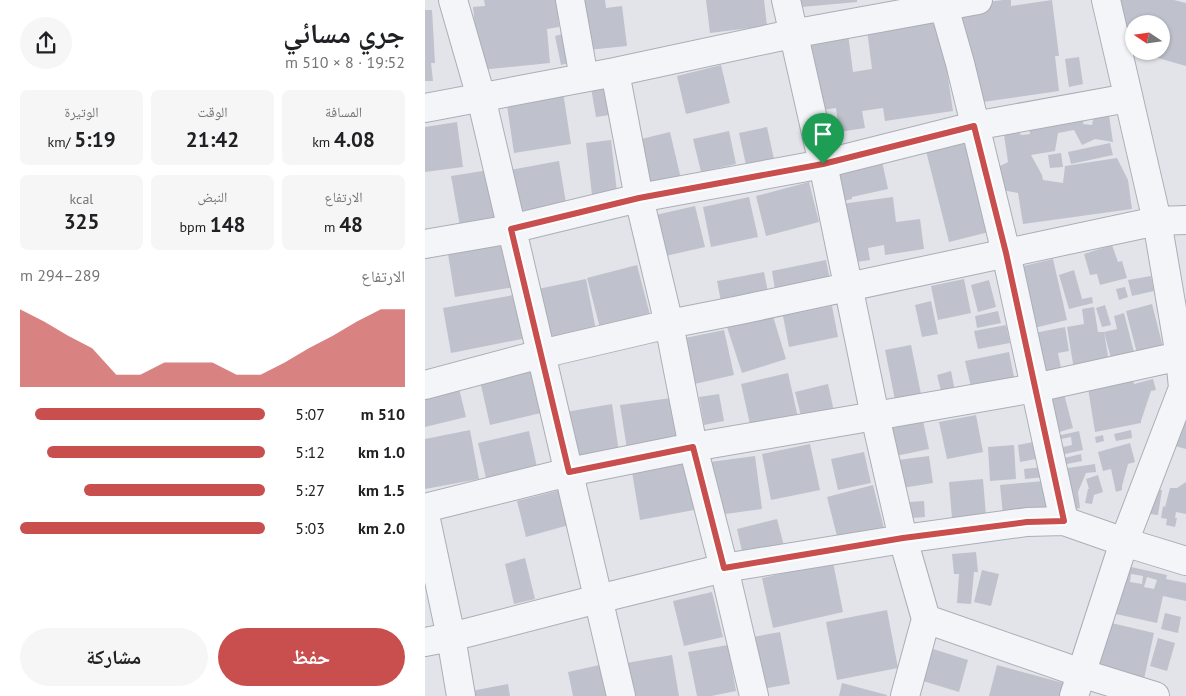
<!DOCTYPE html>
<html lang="ar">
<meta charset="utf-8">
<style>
body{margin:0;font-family:"PT Sans","Noto Naskh Arabic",sans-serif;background:#f6f6f6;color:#202124;direction:rtl;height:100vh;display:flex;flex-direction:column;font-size:19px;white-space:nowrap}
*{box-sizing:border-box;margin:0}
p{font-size:16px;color:#757577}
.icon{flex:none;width:28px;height:28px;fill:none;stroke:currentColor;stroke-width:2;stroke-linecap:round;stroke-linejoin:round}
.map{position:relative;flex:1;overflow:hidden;direction:ltr}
.details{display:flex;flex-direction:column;background:#fff;width:425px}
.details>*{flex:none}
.needle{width:32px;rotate:283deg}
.fabs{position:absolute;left:700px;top:15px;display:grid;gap:10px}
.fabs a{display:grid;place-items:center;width:45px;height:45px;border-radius:50%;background:#fff;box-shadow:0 1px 4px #0004;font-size:25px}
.pin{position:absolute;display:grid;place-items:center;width:42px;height:42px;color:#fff;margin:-51px -21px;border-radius:50% 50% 50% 0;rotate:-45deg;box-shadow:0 0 5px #0007}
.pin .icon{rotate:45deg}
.round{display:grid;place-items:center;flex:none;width:52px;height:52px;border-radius:26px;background:#f6f6f6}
.head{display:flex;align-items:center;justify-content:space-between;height:85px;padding:0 20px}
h1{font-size:28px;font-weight:700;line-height:38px}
.metrics{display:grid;grid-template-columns:repeat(3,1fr);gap:8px;height:85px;padding:5px 20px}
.metrics div{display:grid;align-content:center;border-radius:8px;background:#f6f6f6;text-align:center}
.metrics b{font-size:21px;font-weight:700}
.metrics small{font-size:14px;font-weight:400}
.metrics p{font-size:14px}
.chart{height:140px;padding:10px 20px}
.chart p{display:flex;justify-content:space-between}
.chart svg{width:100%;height:90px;margin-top:5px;fill:#c84f4e;opacity:.7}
.action{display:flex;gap:10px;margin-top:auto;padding:10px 20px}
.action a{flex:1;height:58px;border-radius:30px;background:#c84f4e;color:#fff;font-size:20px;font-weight:700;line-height:58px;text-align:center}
.action a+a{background:#f6f6f6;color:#202124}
ul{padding:0 20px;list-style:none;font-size:16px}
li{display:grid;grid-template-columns:80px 60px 1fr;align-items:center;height:38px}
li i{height:12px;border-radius:6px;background:#c84f4e}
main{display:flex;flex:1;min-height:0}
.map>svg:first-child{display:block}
</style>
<main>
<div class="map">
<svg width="761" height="696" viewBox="0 0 761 696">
<rect width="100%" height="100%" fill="#e2e4ea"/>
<path fill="#bfc2cc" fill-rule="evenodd" d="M59,0H132L134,27L122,29L125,63L54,70L48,7L60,6Z
M156,0H180L181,8L197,6L202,46L163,50Z
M281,0H339L342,26L285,33Z
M365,0H432V2L365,8Z
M578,0H586V6L627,0L634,56H630L634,91L551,103L533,6Z
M696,0H749L761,3V66L719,54L720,51H736V24H709V39L687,33Z
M0,10H7L10,63H6L8,81H0Z
M513,11L528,111L460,121L458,108L437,111L440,128L414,132L411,108L390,111L378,32L422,26L428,72L447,69L441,22Z
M145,32L151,61L136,65L130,36Z
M654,57L658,84L644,87L640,59Z
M296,65L305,103L261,114L252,76Z
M178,79L184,115L171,117L165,82Z
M138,92L146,144L89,153L81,99Z
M682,102L688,142L670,139L657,145L649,130L633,133L630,151L606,155L617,175L618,180L638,183L640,166L692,158L703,180L707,209L598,224L593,193L577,190L573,167L583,162L578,128L591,126L596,135L605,134L603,117L661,109L658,124L667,125L671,103Z
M32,122L38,167L0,172V127Z
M342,127L349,159L321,165L314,133Z
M304,131L311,164L276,172L268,139Z
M245,132L256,179L219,189L208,141Z
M539,132L564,232L524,242L499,143Z
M186,140L192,192L167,195L161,143Z
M685,143L688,155L646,164L643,152Z
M454,147L463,189L427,197V199L419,201L409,158Z
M636,153L638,167L625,168L623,155Z
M134,161L141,203L92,212L85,170Z
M64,170L72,219L35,226L26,176Z
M384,182L394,222L341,236L331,196Z
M324,197L333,237L286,247L278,207Z
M468,197L471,222L495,219L499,249L460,255L459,245L443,248L445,260L425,263L416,204Z
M270,206L280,247L236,257L226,216Z
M82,244L90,287L30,297L23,254Z
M687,245L693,262L697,261L702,278L675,285L672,274L665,275L659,254Z
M628,259L642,320L605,329L590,268Z
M401,260L405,280L350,290L347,271Z
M212,265L225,315L175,328L162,278Z
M649,270L657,299L667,297L668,303L644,309L634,275Z
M339,272L343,292L296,302L292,281Z
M726,276L729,291L707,296L703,280Z
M161,279L171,330L117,341L108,290Z
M539,279L546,313L513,320L506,286Z
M564,280L571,307L553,312L546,285Z
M700,287L703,297L694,300L691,289Z
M94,294L102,338L26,353L18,308Z
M506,301L513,334L497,337L490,305Z
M727,304L739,351L713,357L701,311Z
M680,305L686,325L677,327L671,308Z
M407,306L413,337L364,347L358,316Z
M669,307L673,332H679L684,362L649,370L642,327L659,324L657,309Z
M573,311L576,323L552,328L550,316Z
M347,313L361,359L317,373L302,327Z
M699,313L710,356L687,362L679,332L692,329L689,316Z
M581,325L585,343L553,349L549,331Z
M640,327L644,351L633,353L637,373L614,378L604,334Z
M299,330L309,375L265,385L255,339Z
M486,345L496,394L470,400L460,350Z
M584,352L590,382L547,391L540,361Z
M28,364L41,417L0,427V371Z
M107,370L116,413L65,425L55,381Z
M526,371L530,391L517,395L512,375Z
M363,373L374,422L327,433L316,384Z
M728,379L731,390L726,391L716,421V423L670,432L663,388L708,380L709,384Z
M403,384L410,416L378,424L370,392Z
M294,394L299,421L279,425L274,397Z
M639,394L648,428L631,433L622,399Z
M246,398L253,441L202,449L195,405Z
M187,404L194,453L145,462L135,413Z
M551,415L558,452L522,459L514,422Z
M761,417V449L750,446Z
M498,421L504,449L466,457L460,430Z
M45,430L54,479L0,489V439Z
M706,430L707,438L691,441L689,434Z
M104,431L112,467L61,478L53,443Z
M654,431L658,450L636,455L632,436ZM646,437L647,445L638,447L636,439Z
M678,435L679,441L671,443L670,437Z
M608,442L611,459L595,462L593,445Z
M705,443L710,462L703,464L697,486V490L691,492L686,469L678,471L673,452Z
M385,444L395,490L346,500L337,454Z
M589,445L591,479L565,481L563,447Z
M439,452L446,483L413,490L406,459Z
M656,454L657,461L637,465L635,459Z
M330,456L337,509L293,515L285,462Z
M504,456L508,483L477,488L473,460Z
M260,462L269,510L215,520L207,472Z
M670,464L671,472L661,473L653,492L655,508L645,510L636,469Z
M618,467L619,477L600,479L599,469Z
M673,475L678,492L669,495L667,504L660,503L663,489H664L661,479Z
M558,479L561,516L527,519L524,482Z
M619,481L622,511L578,515L575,485Z
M761,482V514L751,512L750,518H752L750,527L741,525L742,519L736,518L738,506L740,507L745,488H752Z
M448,485L460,532L414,544L402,497Z
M730,489L737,490L733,515L725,514Z
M135,490L144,525L101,537L92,501Z
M499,501L500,517L487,518L485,502Z
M352,519L360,550L319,560L312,529Z
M551,552L553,572H549L546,604L532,603L534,574H529L527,554Z
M100,558L110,599L89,604L80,564Z
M408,562L418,612L348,628L337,578Z
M697,565L742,575L741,579L761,583V601L738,596L732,623L686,613ZM706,574L718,576L717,584L705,582ZM722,577L732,580L729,589L719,587Z
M557,570L574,574L566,606L549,602Z
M287,592L298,637L259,646L248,601Z
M462,610L473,668L412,680L401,622Z
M740,613L756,617L753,633L736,629Z
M678,621L729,633L719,679L667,667Z
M355,632L365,684L332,690L322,638Z
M733,638L750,643L742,671L725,666Z
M303,645L311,691L286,696H272L263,652Z
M508,649L543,660L534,692L498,681Z
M247,655L254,696H201L196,664Z
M179,664L186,696H148L143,672Z
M572,665L642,684L639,696H564Z
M417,683L462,695V696H414Z
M83,684L85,696H42L41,692Z"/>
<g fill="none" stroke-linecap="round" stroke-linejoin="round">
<defs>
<path id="minor" d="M28,0L56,97L196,696
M145,0L159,78
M361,0L398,164L450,416L478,539L501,619L480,696
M517,0L535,63L581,253L639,521
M190,72L214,198L244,324L268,447L299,568L329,696
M0,108L190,72L367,34L553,0
M0,244L86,229L214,198L398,164L549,126L703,98
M0,385L116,354L244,324L315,310L732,221L761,220
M0,508L144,472L268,447L450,416L610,388L755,356
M0,515L26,637L36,696
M501,619L656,673L730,696
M0,642L26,637L173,599L299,568L478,539L602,522L639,521L699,542L761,561
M649,696L699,542L758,388L755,356L732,221L681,0"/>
</defs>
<use href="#minor" stroke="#abaeb7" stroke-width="30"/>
<use href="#minor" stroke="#f4f5f8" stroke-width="28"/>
</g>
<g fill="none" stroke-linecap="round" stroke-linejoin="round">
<defs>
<path id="route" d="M549,126L581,253L639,521L602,522L478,538L299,568L268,447L144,472L86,229L214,198L398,164Z"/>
</defs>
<use href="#route" stroke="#fff" stroke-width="10"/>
<use href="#route" stroke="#c84f4e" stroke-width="6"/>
</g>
</svg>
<div class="fabs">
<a><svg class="needle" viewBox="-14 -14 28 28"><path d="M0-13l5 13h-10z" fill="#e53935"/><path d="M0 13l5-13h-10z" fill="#757577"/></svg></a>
</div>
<div class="pin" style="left:398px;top:164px;background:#1e9e55"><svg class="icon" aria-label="arrive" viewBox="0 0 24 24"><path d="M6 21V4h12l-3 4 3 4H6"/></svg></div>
</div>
<section class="details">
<div class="head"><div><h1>جري مسائي</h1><p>19:52 · 8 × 510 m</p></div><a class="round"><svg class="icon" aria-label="share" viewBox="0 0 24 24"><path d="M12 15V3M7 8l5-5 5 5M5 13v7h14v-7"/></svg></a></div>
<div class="metrics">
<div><p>المسافة</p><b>4.08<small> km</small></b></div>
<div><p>الوقت</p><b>21:42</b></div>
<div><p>الوتيرة</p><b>5:19<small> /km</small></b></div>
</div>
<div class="metrics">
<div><p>الارتفاع</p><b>48<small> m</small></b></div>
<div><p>النبض</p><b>148<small> bpm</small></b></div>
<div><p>kcal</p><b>325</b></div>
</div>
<div class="chart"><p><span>الارتفاع</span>289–294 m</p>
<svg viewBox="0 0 160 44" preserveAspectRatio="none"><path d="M0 44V6L10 12L20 19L30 25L40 38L50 38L60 32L70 32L80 32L90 38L100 38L110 32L120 25L130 19L140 12L150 6L160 6V44z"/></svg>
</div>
<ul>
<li><b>510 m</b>5:07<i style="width:94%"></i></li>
<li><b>1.0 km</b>5:12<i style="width:89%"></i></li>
<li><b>1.5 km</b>5:27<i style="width:74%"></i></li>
<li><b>2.0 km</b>5:03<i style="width:100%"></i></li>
</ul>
<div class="action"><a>حفظ</a><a>مشاركة</a></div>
</section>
</main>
